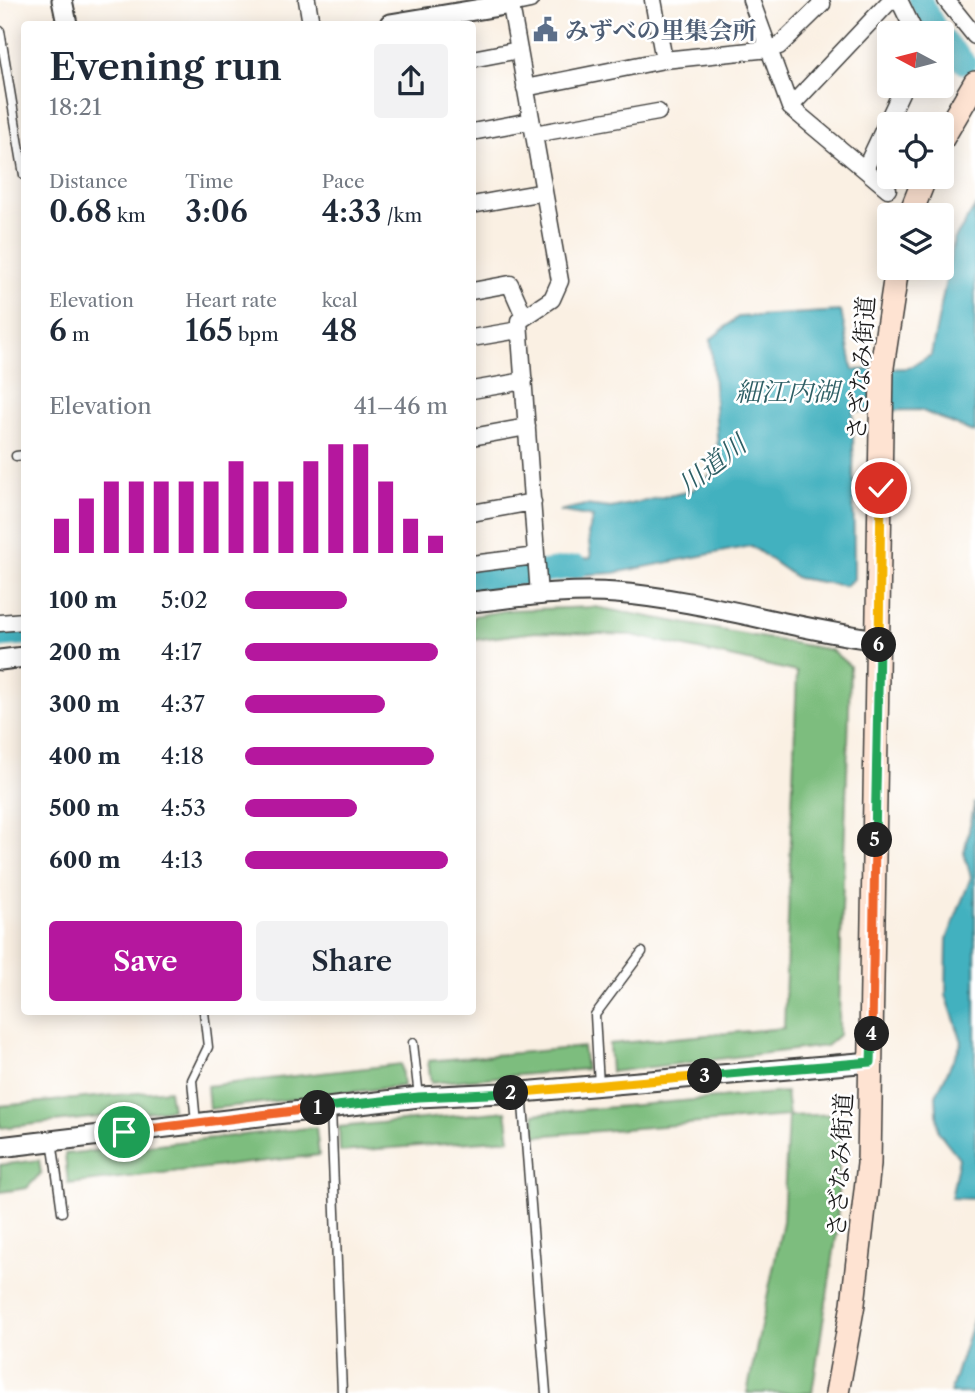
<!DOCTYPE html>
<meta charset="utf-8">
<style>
body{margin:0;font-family:"Libre Caslon Text","Noto Serif JP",serif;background:#f2f2f3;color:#1f2937;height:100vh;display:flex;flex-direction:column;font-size:26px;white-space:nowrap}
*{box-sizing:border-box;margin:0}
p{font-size:23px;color:#747a83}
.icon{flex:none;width:38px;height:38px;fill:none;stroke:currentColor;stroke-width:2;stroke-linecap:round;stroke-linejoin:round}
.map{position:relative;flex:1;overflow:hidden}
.sheet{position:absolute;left:21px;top:21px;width:455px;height:994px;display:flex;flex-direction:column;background:#fff;border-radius:7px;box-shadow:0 4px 18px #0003}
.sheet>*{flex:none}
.needle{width:46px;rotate:277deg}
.tools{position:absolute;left:877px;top:21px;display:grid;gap:14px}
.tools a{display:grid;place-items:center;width:77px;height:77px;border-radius:7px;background:#fff;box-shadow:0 4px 18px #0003;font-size:35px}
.pin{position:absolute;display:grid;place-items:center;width:60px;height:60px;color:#fff;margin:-30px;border:4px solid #fff;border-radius:50%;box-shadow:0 2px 7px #0007}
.km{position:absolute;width:35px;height:35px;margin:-18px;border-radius:50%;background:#222;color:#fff;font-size:19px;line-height:35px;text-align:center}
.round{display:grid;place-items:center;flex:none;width:74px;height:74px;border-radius:7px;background:#f2f2f3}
.headline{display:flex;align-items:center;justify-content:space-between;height:119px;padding:0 28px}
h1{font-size:38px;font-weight:600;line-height:52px}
.figures{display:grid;grid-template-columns:repeat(3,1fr);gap:10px;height:119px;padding:7px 28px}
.figures div{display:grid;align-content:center}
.figures b{font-size:30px;font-weight:600}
.figures small{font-size:19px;font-weight:400}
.figures p{font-size:19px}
.chart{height:196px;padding:14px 28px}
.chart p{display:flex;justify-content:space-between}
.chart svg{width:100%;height:126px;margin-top:7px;stroke:#b5179e;stroke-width:6}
.cta{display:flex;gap:14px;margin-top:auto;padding:14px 28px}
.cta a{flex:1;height:80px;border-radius:7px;background:#b5179e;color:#fff;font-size:28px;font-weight:600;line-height:80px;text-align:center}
.cta a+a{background:#f2f2f3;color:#1f2937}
ul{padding:0 28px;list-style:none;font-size:23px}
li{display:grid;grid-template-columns:112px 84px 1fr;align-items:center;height:52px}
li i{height:18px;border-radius:9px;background:#b5179e}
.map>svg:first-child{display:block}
</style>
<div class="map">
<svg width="975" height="1393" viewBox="0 0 975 1393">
<rect width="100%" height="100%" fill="#fff"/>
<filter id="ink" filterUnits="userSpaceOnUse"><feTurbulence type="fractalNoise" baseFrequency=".0143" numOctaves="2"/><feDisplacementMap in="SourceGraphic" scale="14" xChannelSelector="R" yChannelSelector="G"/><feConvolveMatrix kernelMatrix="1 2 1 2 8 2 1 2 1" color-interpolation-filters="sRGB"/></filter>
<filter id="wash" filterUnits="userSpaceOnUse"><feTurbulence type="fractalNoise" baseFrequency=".00686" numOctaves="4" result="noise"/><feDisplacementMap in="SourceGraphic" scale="28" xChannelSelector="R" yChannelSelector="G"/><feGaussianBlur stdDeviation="1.57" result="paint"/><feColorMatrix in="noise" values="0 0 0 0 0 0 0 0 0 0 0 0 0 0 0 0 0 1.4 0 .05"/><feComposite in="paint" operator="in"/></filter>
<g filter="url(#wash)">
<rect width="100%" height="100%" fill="#faf0e3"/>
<path fill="#7dbd7e" stroke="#4c6c4d" stroke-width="2" d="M595,607L831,650L850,666C848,789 840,912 839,1035L826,1046L611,1072L609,1044L784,1028L797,672L632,635L536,632L473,640V616L510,610Z
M583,1047L586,1069L431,1083L428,1061Z
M401,1064L403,1086L209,1109L207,1086Z
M169,1090L172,1109L0,1128V1106Z
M786,1092L789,1116L840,1114L837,1232L812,1393H747L783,1221L788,1116L536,1136L534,1114Z
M506,1111L510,1139L340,1152L339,1127Z
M316,1127L319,1155L68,1184L65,1154Z
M39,1160L41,1173L27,1188L0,1192V1165Z"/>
<path fill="#43b1bf" stroke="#30666e" stroke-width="2" d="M975,207V433L920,410L853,411L854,579L845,586L797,578L751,546L614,573L549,577L546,567L591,558L588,534L593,517L559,511L585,505L611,508L691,491L719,468L711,339L738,317L841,311L853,370L908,368L931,355L954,240Z
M975,802V1199L951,1198L959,1158L938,1131L936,1095L962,1042L946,995L947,939L971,877L964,853Z
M975,1314V1393H950Z"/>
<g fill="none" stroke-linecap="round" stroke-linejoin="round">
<path stroke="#43b1bf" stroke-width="23" d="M920,0L938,33
M942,38L965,63
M472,581L577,567
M0,636L24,634"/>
</g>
</g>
<g filter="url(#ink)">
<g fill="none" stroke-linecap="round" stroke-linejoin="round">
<defs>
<path id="service" d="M0,31L24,175
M16,456L24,455
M413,1043L419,1097
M599,1085L595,1015L642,952
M522,1092L546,1393
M331,1109L342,1393
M196,1123L192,1080L208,1047L204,1012
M52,1140L62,1212"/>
<path id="minor" d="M307,0L311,24
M510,0L560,281L552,299L519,321L539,595
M653,0L664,60
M751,0L790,107L888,189
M899,0L915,33
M946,0L975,36
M511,4L530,0
M472,59L519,50
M525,88L664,60L769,49L779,46L822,4L820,0
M790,107L891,0
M472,132L531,121
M534,134L658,112
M865,169L904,86
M472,205L544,192
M472,291L510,284L524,316
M472,338L519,330
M472,390L524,381
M472,437L527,427
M472,513L533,502
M472,564L536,556
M0,623L24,621"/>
<path id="tertiary" d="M62,0L67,24
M390,24L511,4
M472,602C519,597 569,589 616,593C705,600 791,629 879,640
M0,660L24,657
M0,1147L419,1097L522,1092L871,1062"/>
<path id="secondary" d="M942,139L975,83
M910,215L925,177
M837,1393L853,1304L869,1164L882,367L897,268"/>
</defs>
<use href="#service" stroke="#3d3c3a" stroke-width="11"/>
<use href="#minor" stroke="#3d3c3a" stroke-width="19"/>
<use href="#tertiary" stroke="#3d3c3a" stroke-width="23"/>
<use href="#secondary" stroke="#3d3c3a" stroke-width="26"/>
<path stroke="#3d3c3a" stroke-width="2.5" stroke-dasharray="2 5" stroke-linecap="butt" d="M942,172L948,155"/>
<use href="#service" stroke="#fff" stroke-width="8"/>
<use href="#minor" stroke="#fff" stroke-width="16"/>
<use href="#tertiary" stroke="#fff" stroke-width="19"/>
<use href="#secondary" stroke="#fee3d2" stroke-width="23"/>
</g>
</g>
<g fill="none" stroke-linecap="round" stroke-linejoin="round" filter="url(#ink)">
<defs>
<path id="split-1" d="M124,1132L318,1108"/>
<path id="split-2" d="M318,1108L419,1097L511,1093"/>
<path id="split-3" d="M511,1093L705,1076"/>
<path id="split-4" d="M705,1076L871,1062L872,1034"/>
<path id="split-5" d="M872,1034L875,840"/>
<path id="split-6" d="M875,840L879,645"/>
<path id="split-7" d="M879,645L881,488"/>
</defs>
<use href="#split-1" stroke="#fff" stroke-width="14"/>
<use href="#split-2" stroke="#fff" stroke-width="14"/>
<use href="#split-3" stroke="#fff" stroke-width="14"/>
<use href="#split-4" stroke="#fff" stroke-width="14"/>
<use href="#split-5" stroke="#fff" stroke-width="14"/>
<use href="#split-6" stroke="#fff" stroke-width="14"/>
<use href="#split-7" stroke="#fff" stroke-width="14"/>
<use href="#split-1" stroke="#f0652b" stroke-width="9"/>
<use href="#split-2" stroke="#22a559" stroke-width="9"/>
<use href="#split-3" stroke="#f5b400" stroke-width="9"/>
<use href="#split-4" stroke="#22a559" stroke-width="9"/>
<use href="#split-5" stroke="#f0652b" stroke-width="9"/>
<use href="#split-6" stroke="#22a559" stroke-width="9"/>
<use href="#split-7" stroke="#f5b400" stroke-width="9"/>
</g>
<defs>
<symbol id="civic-bare" viewBox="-9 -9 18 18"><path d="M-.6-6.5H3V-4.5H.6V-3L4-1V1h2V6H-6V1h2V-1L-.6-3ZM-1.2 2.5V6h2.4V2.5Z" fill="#5c6f8a" stroke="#fff" stroke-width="2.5" paint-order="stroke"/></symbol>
</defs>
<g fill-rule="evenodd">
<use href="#civic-bare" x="528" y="12" width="35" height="35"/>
</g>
<g text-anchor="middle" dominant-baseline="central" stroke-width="5" stroke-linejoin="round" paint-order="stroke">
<g font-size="24" font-weight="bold" fill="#4e5e75" stroke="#fff" text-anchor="start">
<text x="565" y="30">みずべの里集会所</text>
</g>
<g font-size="24" fill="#1c1c1c" stroke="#fff">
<text transform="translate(861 368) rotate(-86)">さざなみ街道</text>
<text transform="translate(840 1165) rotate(-87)">さざなみ街道</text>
</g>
<g font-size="26" font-style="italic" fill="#2e5f65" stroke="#fff">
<text x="787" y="392">細江内湖</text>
<text transform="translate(712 465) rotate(-38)">川道川</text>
</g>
</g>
</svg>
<div class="tools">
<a><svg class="needle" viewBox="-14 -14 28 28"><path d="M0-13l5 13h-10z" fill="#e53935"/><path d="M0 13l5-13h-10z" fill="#747a83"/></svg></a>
<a><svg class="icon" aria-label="locate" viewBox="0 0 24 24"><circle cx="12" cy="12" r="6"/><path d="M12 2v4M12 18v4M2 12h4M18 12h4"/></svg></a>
<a><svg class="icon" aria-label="layers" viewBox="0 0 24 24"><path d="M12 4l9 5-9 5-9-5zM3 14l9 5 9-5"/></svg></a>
</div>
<div class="pin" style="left:124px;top:1132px;background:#1e9e55"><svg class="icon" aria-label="arrive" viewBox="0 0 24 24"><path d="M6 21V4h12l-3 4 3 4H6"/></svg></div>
<div class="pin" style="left:881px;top:488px;background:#d93025"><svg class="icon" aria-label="check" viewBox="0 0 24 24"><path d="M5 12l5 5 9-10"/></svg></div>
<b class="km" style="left:318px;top:1108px">1</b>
<b class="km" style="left:511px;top:1093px">2</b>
<b class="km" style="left:705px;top:1076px">3</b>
<b class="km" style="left:872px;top:1034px">4</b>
<b class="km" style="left:875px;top:840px">5</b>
<b class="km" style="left:879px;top:645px">6</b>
<section class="sheet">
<div class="headline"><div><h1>Evening run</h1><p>18:21</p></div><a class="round"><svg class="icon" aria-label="share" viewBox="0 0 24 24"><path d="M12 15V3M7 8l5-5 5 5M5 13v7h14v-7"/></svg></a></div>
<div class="figures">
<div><p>Distance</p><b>0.68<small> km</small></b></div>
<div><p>Time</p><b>3:06</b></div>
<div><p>Pace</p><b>4:33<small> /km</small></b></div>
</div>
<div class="figures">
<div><p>Elevation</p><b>6<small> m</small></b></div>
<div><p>Heart rate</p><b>165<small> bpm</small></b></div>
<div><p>kcal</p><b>48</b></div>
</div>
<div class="chart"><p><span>Elevation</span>41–46 m</p>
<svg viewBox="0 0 160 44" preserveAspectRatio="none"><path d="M5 44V32M15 44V25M25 44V19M35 44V19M45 44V19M55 44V19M65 44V19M75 44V12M85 44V19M95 44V19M105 44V12M115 44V6M125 44V6M135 44V19M145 44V32M155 44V38"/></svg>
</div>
<ul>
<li><b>100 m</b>5:02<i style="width:50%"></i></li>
<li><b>200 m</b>4:17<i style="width:95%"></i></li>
<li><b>300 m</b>4:37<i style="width:69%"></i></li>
<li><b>400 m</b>4:18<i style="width:93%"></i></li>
<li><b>500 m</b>4:53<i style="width:55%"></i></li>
<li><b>600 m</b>4:13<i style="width:100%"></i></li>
</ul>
<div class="cta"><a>Save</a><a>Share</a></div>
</section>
</div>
